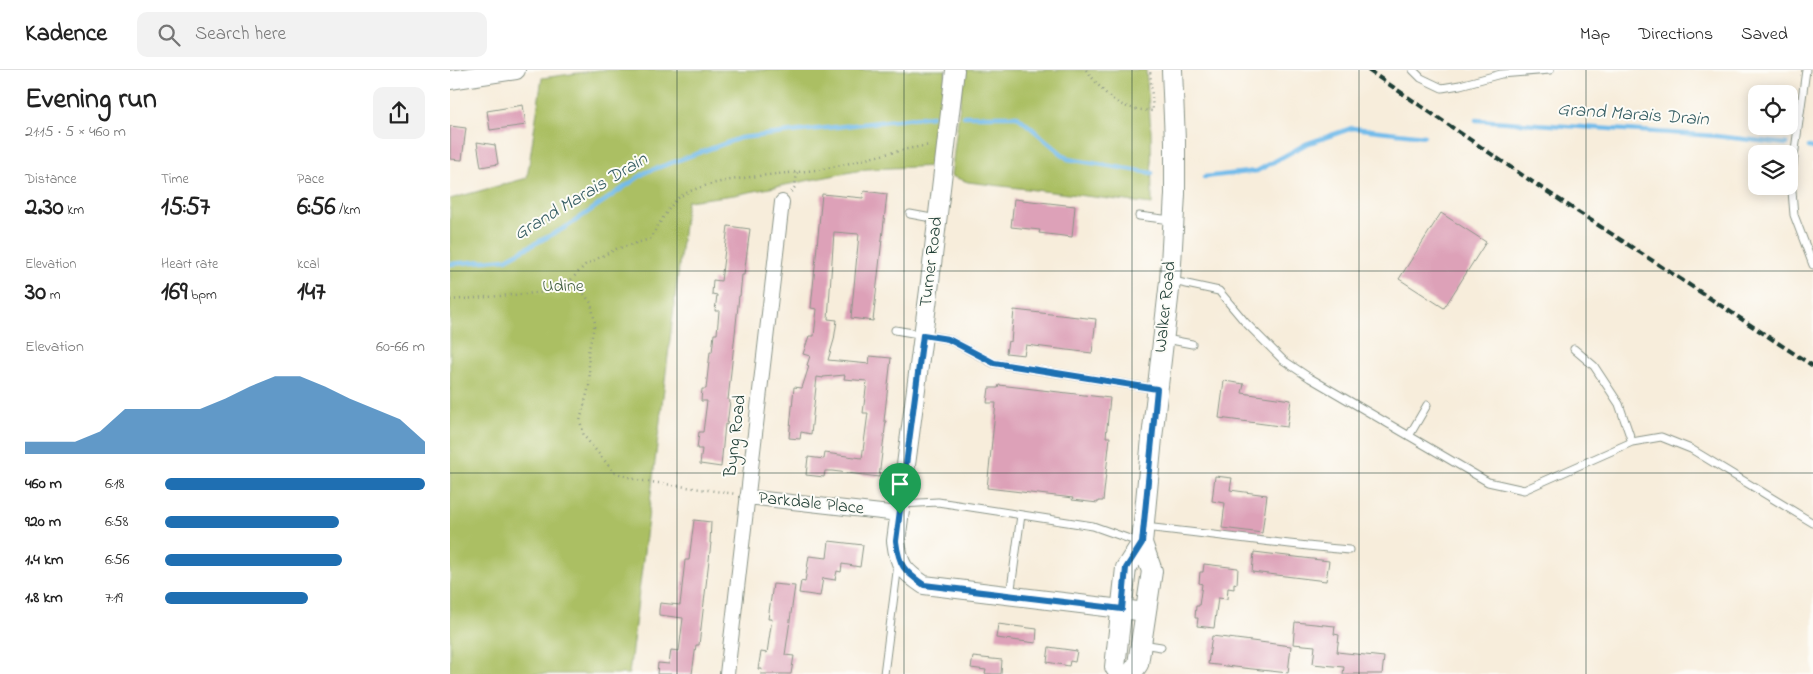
<!DOCTYPE html>
<meta charset="utf-8">
<style>
body{margin:0;font-family:"Indie Flower",sans-serif;background:#f2f2f2;color:#222;height:100vh;display:flex;flex-direction:column;font-size:19px;white-space:nowrap}
*{box-sizing:border-box;margin:0}
p{font-size:16px;color:#767676}
.icon{flex:none;width:28px;height:28px;fill:none;stroke:currentColor;stroke-width:2;stroke-linecap:round;stroke-linejoin:round}
.map{position:relative;flex:1;overflow:hidden}
.panel{display:flex;flex-direction:column;background:#fff;width:450px}
.panel>*{flex:none}
.buttons{position:absolute;left:1298px;top:15px;display:grid;gap:10px}
.buttons a{display:grid;place-items:center;width:50px;height:50px;border-radius:10px;background:#fff;box-shadow:0 2px 12px #0003;font-size:25px}
.pin{position:absolute;display:grid;place-items:center;width:42px;height:42px;color:#fff;margin:-51px -21px;border-radius:50% 50% 50% 0;rotate:-45deg;box-shadow:0 0 5px #0007}
.pin .icon{rotate:45deg}
.round{display:grid;place-items:center;flex:none;width:52px;height:52px;border-radius:10px;background:#f2f2f2}
.summary{display:flex;align-items:center;justify-content:space-between;height:85px;padding:0 25px}
h1{font-size:28px;font-weight:700;line-height:38px}
.figures{display:grid;grid-template-columns:repeat(3,1fr);gap:8px;height:85px;padding:5px 25px}
.figures div{display:grid;align-content:center}
.figures b{font-size:25px;font-weight:700}
.figures small{font-size:14px;font-weight:400}
.figures p{font-size:14px}
.chart{height:140px;padding:10px 25px}
.chart p{display:flex;justify-content:space-between}
.chart svg{width:100%;height:90px;margin-top:5px;fill:#1f6fb2;opacity:.7}
ul{padding:0 25px;list-style:none;font-size:16px}
li{display:grid;grid-template-columns:80px 60px 1fr;align-items:center;height:38px}
li i{height:12px;border-radius:6px;background:#1f6fb2}
header{display:flex;align-items:center;gap:30px;box-sizing:border-box;height:70px;padding:0 25px;background:#fff;border-bottom:1px solid #e0e0e0}
header strong{font-size:24px}
nav{display:flex;gap:28px;margin-inline-start:auto;font-size:18px}
.search{width:350px;height:45px;background:#f2f2f2;display:flex;align-items:center;gap:12px;box-sizing:border-box;padding:0 18px;border-radius:10px;color:#767676;font-size:19px}
main{display:flex;flex:1;min-height:0}
.map>svg:first-child{display:block}
</style>
<header>
<strong>Kadence</strong>
<div class="search"><svg class="icon" aria-label="search" viewBox="0 0 24 24"><circle cx="10" cy="10" r="6"/><path d="M15 15l6 6"/></svg>Search here</div>
<nav><a>Map</a><a>Directions</a><a>Saved</a></nav>
</header>
<main>
<section class="panel">
<div class="summary"><div><h1>Evening run</h1><p>21:15 · 5 × 460 m</p></div><a class="round"><svg class="icon" aria-label="share" viewBox="0 0 24 24"><path d="M12 15V3M7 8l5-5 5 5M5 13v7h14v-7"/></svg></a></div>
<div class="figures">
<div><p>Distance</p><b>2.30<small> km</small></b></div>
<div><p>Time</p><b>15:57</b></div>
<div><p>Pace</p><b>6:56<small> /km</small></b></div>
</div>
<div class="figures">
<div><p>Elevation</p><b>30<small> m</small></b></div>
<div><p>Heart rate</p><b>169<small> bpm</small></b></div>
<div><p>kcal</p><b>147</b></div>
</div>
<div class="chart"><p><span>Elevation</span>60–66 m</p>
<svg viewBox="0 0 160 44" preserveAspectRatio="none"><path d="M0 44V38L10 38L20 38L30 33L40 22L50 22L60 22L70 22L80 17L90 11L100 6L110 6L120 11L130 17L140 22L150 27L160 38V44z"/></svg>
</div>
<ul>
<li><b>460 m</b>6:18<i style="width:100%"></i></li>
<li><b>920 m</b>6:58<i style="width:67%"></i></li>
<li><b>1.4 km</b>6:56<i style="width:68%"></i></li>
<li><b>1.8 km</b>7:19<i style="width:55%"></i></li>
</ul>
</section>
<div class="map">
<svg width="1363" height="604" viewBox="0 0 1363 604">
<rect width="100%" height="100%" fill="#fdfcf7"/>
<filter id="ink" filterUnits="userSpaceOnUse"><feTurbulence type="fractalNoise" baseFrequency=".02" numOctaves="2"/><feDisplacementMap in="SourceGraphic" scale="10" xChannelSelector="R" yChannelSelector="G"/><feConvolveMatrix kernelMatrix="1 2 1 2 8 2 1 2 1" color-interpolation-filters="sRGB"/></filter>
<filter id="wash" filterUnits="userSpaceOnUse"><feTurbulence type="fractalNoise" baseFrequency=".0096" numOctaves="4" result="noise"/><feDisplacementMap in="SourceGraphic" scale="20" xChannelSelector="R" yChannelSelector="G"/><feGaussianBlur stdDeviation="1.12" result="paint"/><feColorMatrix in="noise" values="0 0 0 0 0 0 0 0 0 0 0 0 0 0 0 0 0 1.4 0 .05"/><feComposite in="paint" operator="in"/></filter>
<g filter="url(#wash)">
<rect width="100%" height="100%" fill="#f7eddb"/>
<path fill="#abbf63" stroke="#657e4c" d="M149,0H496L487,96L417,99L284,125L237,131L179,604H0V129L77,108L92,8Z
M514,0H696L701,61L702,134L518,112L501,106Z"/>
<g fill="none" stroke-linecap="round" stroke-linejoin="round">
<path stroke="#72bbea" stroke-width="4.5" d="M514,46H567L618,89L702,103
M1026,50L1266,66L1337,74
M1359,77L1363,78
M754,107L807,101L856,74L902,58L974,66
M0,194L56,189L118,156L196,102L290,68L482,46"/>
</g>
<g id="blocks">
<path fill="#dda1b8" d="M73,35L76,55L40,60L37,41Z
M0,56L16,58L12,90L0,89Z
M27,72L45,75L48,94L31,97Z
M414,121L437,124L423,251L401,248L409,164L384,162L378,249L387,250L384,270L378,290L419,294L420,286L441,288L434,351H436L429,407L382,401H375L374,407L356,405L358,387L374,389L375,383L412,388L418,343H413L417,311L394,309L395,305L373,307V308L367,307L361,364L351,362L350,369L339,368L344,317L352,318L359,296L357,295L360,286L353,284L359,266H364L367,239L361,238L372,124L413,128Z
M564,129L625,136L622,167L589,163L590,160L561,157Z
M991,143L1036,172L994,238L949,209Z
M278,156L300,159L294,205H292L290,226H289L278,330L280,331L277,355L275,354L271,397L250,394L252,379H247L249,362H253L257,331H251L252,319H256L260,282H262L264,264H267L269,241H265L267,225L262,224L263,210L271,211Z
M564,240L646,249L642,283L576,275L574,285L556,283L558,271L561,272Z
M774,311L794,314L792,323L841,330L837,357L769,348Z
M549,315L660,328L656,367H660L653,431H648V433L622,430L623,428L537,418L546,333H537L539,318H548Z
M765,406L782,408L780,420L817,425L812,463L772,458L775,433L762,431Z
M244,450L261,452L260,473H261L249,575H246L242,604H207L208,593L219,594L221,580L229,581L233,548L209,545V540L210,533L230,535L235,490H239Z
M379,471L413,475L410,497L392,494L391,502L387,501L385,510L373,508L370,526L349,523L351,511L355,512L359,486L377,488Z
M804,482L879,491L876,511L802,502Z
M754,494L788,498L787,514L784,513V519L778,518L777,529L768,528L764,558L747,556L748,548H745L746,536H749L752,514L749,513L750,502H753Z
M323,514L345,516L335,585L344,586L341,604H311L312,599H308L311,582L317,583L322,549H318Z
M845,552L885,556L884,564L889,565L887,582L934,587L932,604H893L894,597L863,594L865,576L843,574Z
M548,554L587,559L586,573L546,568Z
M762,566L841,576L838,603L758,594Z
M599,577L627,581L625,592L620,591L619,596L597,592Z
M523,587L552,590L551,604H535L536,600L521,598Z"/>
</g>
</g>
<g filter="url(#ink)">
<use href="#blocks" fill-opacity="0" stroke="#8b9588" stroke-width="1"/>
<g fill="none" stroke-linecap="round" stroke-linejoin="round">
<defs>
<path id="service" d="M963,0L971,8L992,18L1010,15L1051,4L1100,0
M1356,0L1341,109L1344,145L1363,195
M460,144L487,149
M689,146L721,150
M723,211L769,221L795,252L833,290L860,308L1038,412L1074,420L1182,372L1211,367L1241,379L1363,453
M445,260L498,269L543,293L707,319
M716,269L742,274
M1124,279L1144,296L1169,334L1182,372
M959,366L977,335
M451,434L488,432L643,456L691,473
M694,457C762,464 830,474 899,480
M560,526L571,445
M692,574L711,577
M434,604L448,494"/>
<path id="minor" d="M297,427L449,444
M277,604L332,132"/>
<path id="tertiary" d="M505,0L479,220L446,471C449,496 453,501 474,515L696,542
M0,10L66,0"/>
<path id="secondary" d="M670,604L665,597L676,498L692,473
M681,604L688,594L702,501L692,473L702,368L720,211L725,124V71L722,0"/>
</defs>
<use href="#service" stroke="#8b9588" stroke-width="9"/>
<use href="#minor" stroke="#8b9588" stroke-width="16"/>
<use href="#tertiary" stroke="#8b9588" stroke-width="20"/>
<use href="#secondary" stroke="#8b9588" stroke-width="22"/>
<path stroke="#8b9588" stroke-width="2.5" stroke-dasharray="1 4" stroke-linecap="butt" d="M636,0C658,27 665,39 703,41L700,0
M341,122L345,117L347,102
M116,215L134,224L141,233L145,253L138,283L140,312L130,351L134,366L164,402L187,410L286,424
M0,230L99,222L117,214L135,195L166,179L200,169C206,159 222,131 231,126C263,106 333,105 373,99C409,92 444,80 481,75"/>
<use href="#service" stroke="#fff" stroke-width="7"/>
<use href="#minor" stroke="#fff" stroke-width="14"/>
<use href="#tertiary" stroke="#fff" stroke-width="18"/>
<use href="#secondary" stroke="#fff" stroke-width="20"/>
<path stroke="#1f3d34" stroke-width="4" stroke-dasharray="8 4" stroke-linecap="butt" d="M918,0L1081,111L1363,296"/>
</g>
</g>
<g fill="none" stroke-linecap="round" stroke-linejoin="round" filter="url(#ink)">
<defs>
<path id="route" d="M473,265L498,269L544,293L707,319L692,473L676,498L672,539L474,515C454,501 449,496 446,471Z"/>
</defs>
<use href="#route" stroke="#fff" stroke-width="10"/>
<use href="#route" stroke="#1f6fb2" stroke-width="6"/>
</g>
<path fill="none" stroke="#1f3d34" stroke-width="1" stroke-opacity="0.55" d="M227,0V604M454,0V604M682,0V604M909,0V604M1136,0V604M0,201H1363M0,403H1363"/>
<g text-anchor="middle" dominant-baseline="central" stroke-width="4" stroke-linejoin="round" paint-order="stroke">
<g font-size="18" fill="#1f3d34" stroke="#fdfcf7">
<text transform="translate(482 192) rotate(-83)">Turner Road</text>
<text transform="translate(716 237) rotate(-84)">Walker Road</text>
<text transform="translate(286 366) rotate(-83)">Byng Road</text>
<text transform="translate(361 434) rotate(6)">Parkdale Place</text>
</g>
<g font-size="18" fill="#425e40" stroke="#fdfcf7">
<text x="113" y="217">Udine</text>
</g>
<g font-size="19" font-style="italic" fill="#345c62" stroke="#fdfcf7">
<text transform="translate(1183 45) rotate(4)">Grand Marais Drain</text>
<text transform="translate(131 127) rotate(-31)">Grand Marais Drain</text>
</g>
</g>
</svg>
<div class="buttons">
<a><svg class="icon" aria-label="locate" viewBox="0 0 24 24"><circle cx="12" cy="12" r="6"/><path d="M12 2v4M12 18v4M2 12h4M18 12h4"/></svg></a>
<a><svg class="icon" aria-label="layers" viewBox="0 0 24 24"><path d="M12 4l9 5-9 5-9-5zM3 14l9 5 9-5"/></svg></a>
</div>
<div class="pin" style="left:450px;top:444px;background:#1e9e55"><svg class="icon" aria-label="arrive" viewBox="0 0 24 24"><path d="M6 21V4h12l-3 4 3 4H6"/></svg></div>
</div>
</main>
